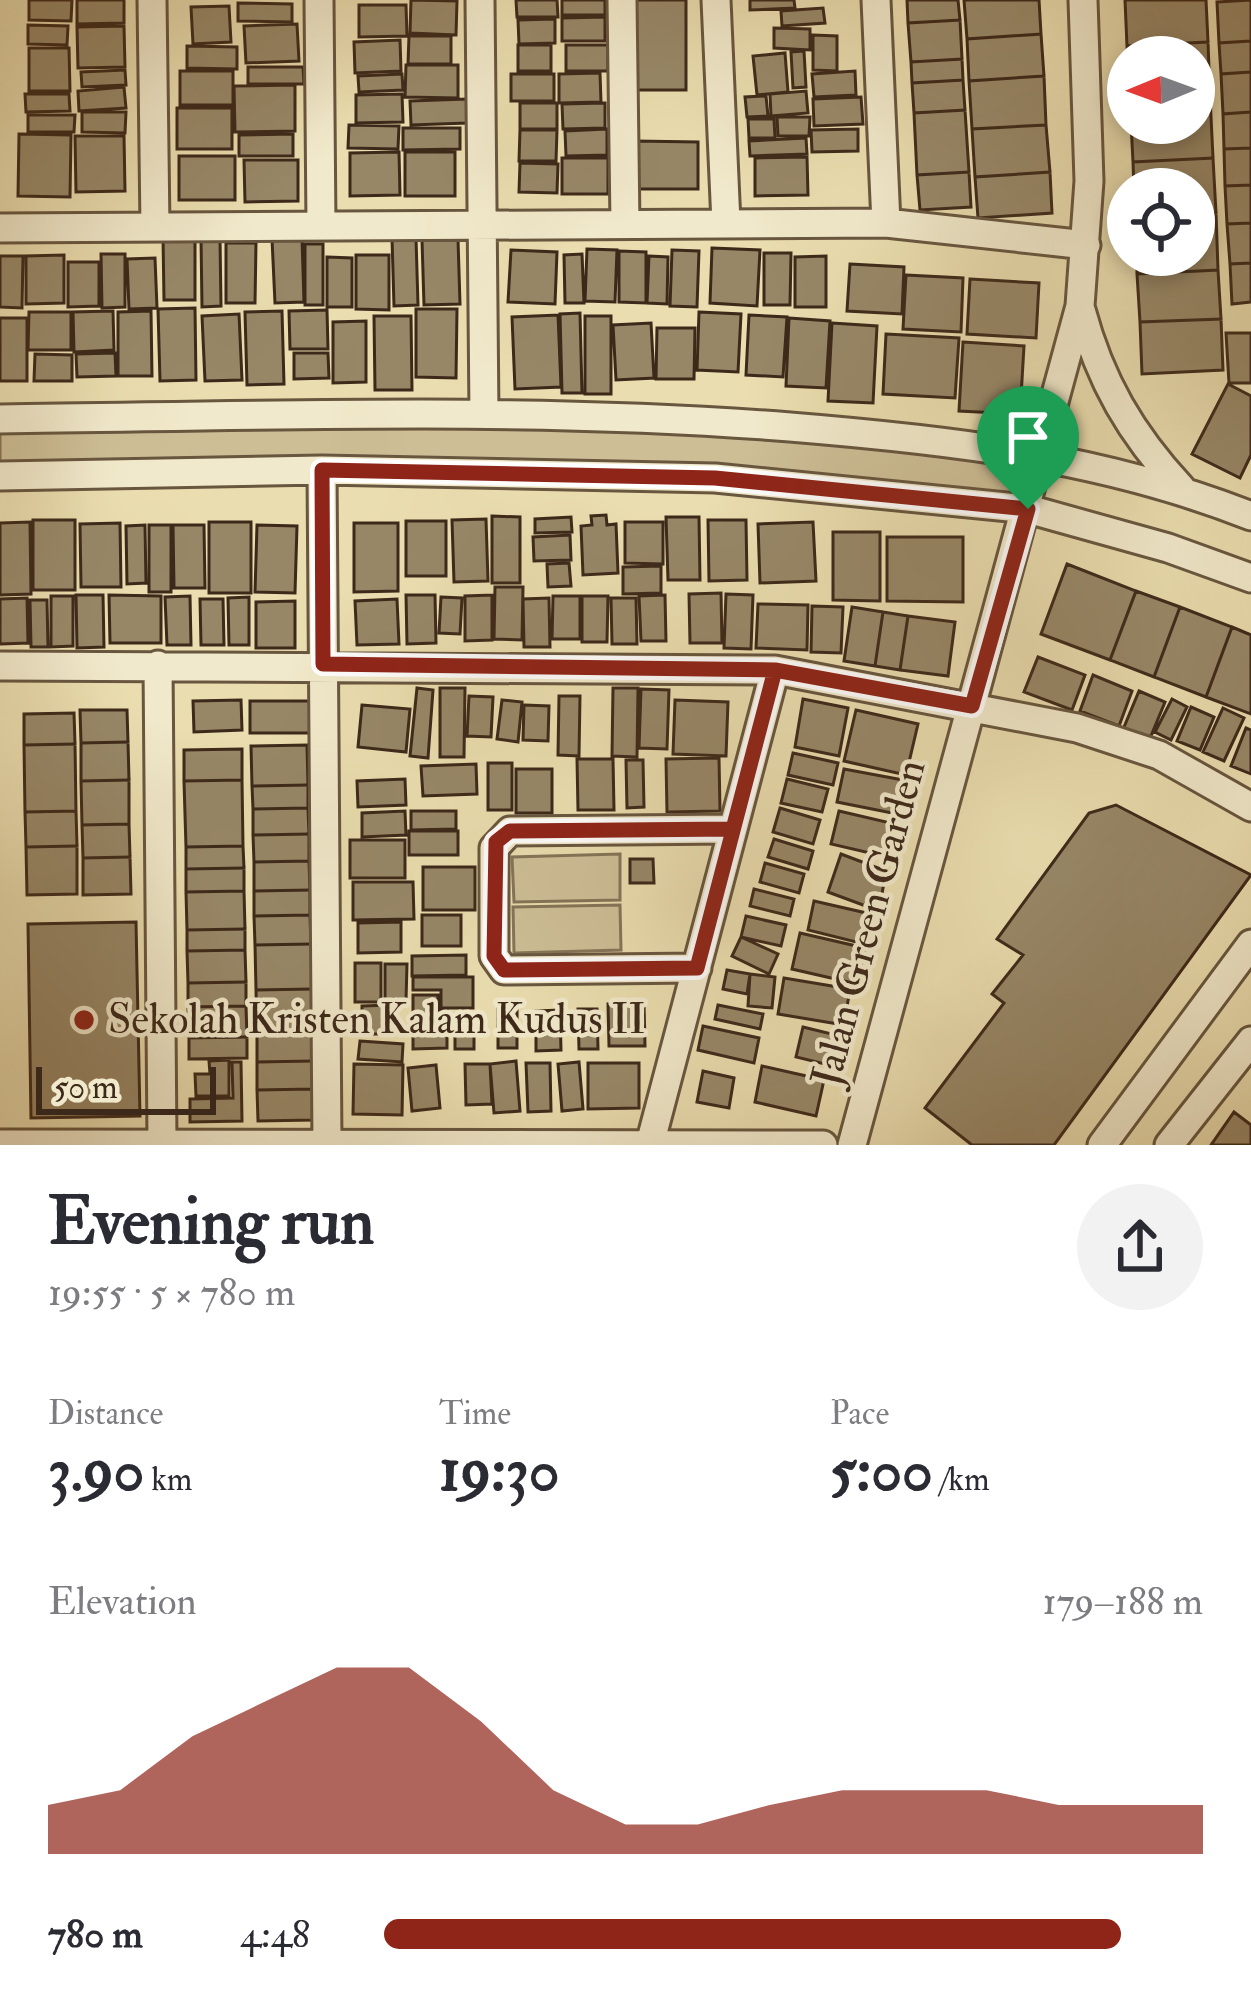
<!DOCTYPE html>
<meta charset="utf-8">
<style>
body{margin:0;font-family:"IM FELL Double Pica",serif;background:#f2f2f3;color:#2b2b33;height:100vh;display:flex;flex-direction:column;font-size:45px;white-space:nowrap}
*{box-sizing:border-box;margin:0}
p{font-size:39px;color:#7c7c81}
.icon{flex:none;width:66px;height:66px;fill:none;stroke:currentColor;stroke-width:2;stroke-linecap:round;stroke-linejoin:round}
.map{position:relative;height:1145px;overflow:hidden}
.drawer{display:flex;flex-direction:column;background:#fff;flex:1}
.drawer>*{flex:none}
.needle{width:78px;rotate:269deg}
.buttons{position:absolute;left:1107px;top:36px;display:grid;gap:24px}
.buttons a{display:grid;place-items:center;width:108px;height:108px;border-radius:50%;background:#fff;box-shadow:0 6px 18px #0003;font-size:60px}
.scale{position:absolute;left:36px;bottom:30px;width:180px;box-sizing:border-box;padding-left:12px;border:6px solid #3d291a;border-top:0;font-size:33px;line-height:42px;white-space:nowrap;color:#3d291a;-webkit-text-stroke:9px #f1e9cb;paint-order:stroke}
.pin{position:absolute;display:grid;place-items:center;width:102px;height:102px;color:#fff;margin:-123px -51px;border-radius:50% 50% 50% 0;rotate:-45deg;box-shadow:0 0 12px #0007}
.pin .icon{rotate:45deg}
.round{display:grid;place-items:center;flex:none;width:126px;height:126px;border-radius:63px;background:#f2f2f3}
.overview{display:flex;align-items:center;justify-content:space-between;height:204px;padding:0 48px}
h1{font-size:66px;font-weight:800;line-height:90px}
.figures{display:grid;grid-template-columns:repeat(3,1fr);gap:18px;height:204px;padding:12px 48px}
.figures div{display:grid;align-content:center}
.figures b{font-size:60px;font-weight:800}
.figures small{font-size:33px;font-weight:400}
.figures p{font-size:33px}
.chart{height:336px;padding:24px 48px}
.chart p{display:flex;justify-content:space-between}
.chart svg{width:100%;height:216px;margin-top:12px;fill:#8f2418;opacity:.7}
ul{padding:0 48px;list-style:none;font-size:39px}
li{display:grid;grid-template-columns:192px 144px 1fr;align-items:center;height:90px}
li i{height:30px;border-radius:15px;background:#8f2418}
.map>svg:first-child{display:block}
</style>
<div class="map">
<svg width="1251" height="1145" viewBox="0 0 1251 1145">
<rect width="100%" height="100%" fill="#eaddaf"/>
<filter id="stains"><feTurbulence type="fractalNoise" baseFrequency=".00167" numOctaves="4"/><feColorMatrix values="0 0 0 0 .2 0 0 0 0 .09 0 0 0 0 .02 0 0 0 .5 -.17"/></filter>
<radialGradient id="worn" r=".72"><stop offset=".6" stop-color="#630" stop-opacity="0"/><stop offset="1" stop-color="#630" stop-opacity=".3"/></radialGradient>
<path fill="#cdbe96" stroke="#857458" stroke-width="3" d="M597,423L797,436L1025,464L1014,504L764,474L0,468V429Z
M620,854V900L514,902L512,857Z
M620,905L621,950L514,953L513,907Z"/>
<path fill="#978767" stroke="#3d291a" stroke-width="3" d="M29,0H72L71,21L29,20Z
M77,0H124V23L77,24Z
M411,0L457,1L456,35L410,33Z
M516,0H557L558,17H517Z
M562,0H605V15H562Z
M636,0H686V90H636Z
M750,0H794L795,8L750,10Z
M907,0H958L960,20L908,23Z
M964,0H1039L1041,34L967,39Z
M1125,0H1206L1208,42L1127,46Z
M1251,0V41L1219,43L1217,2Z
M238,3L292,4V22L238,21Z
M359,5H406L407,36L359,37Z
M229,6L231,42L193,44L191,7Z
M823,8L825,23L782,26L781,11Z
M605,17V41H562V18Z
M555,19V43L519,44L518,20Z
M960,20L962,59L911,62L908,23Z
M297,24L299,61L246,63L244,26Z
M28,25L68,26L67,45L28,44Z
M124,26L125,67L78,68L77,27Z
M774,28L810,29V50L774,48Z
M1041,34L1044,76L969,81L967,39Z
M813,35L837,36V71L813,70Z
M409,36H451V64H408Z
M400,40L401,71L355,73L354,42Z
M1251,41V72L1221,74L1219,43Z
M1208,42L1210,96L1194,97V57L1128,59L1127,46Z
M518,45H551V71H518Z
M566,45H608V71H566Z
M187,46L237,47V69L187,68Z
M29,48H69L70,91H29Z
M804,51L806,87L793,88L791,52Z
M785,53L788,92L757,95L753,56Z
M962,59L963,80L912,83L911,62Z
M406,65H458V98L405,97Z
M248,67H303L304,84H248Z
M125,70L126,85L82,87L81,72Z
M180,71H233V105H180Z
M855,71L856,95L814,97L812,74Z
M1251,72V112L1223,114L1221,74Z
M600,73L601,102L559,103V74Z
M402,74L403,90L359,92L358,76Z
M511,74H554V101H511Z
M1044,76L1046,125L972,129L969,81Z
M963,80L965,110L914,113L912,83Z
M295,85V131L235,132L234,86Z
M124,87L126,108L79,111L78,91Z
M806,91L808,113L771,116L770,94Z
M25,94H69L70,111L26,112Z
M402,94L403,122L356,123V95Z
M766,96L768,116L747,117L745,97Z
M1210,96L1213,158L1133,162L1131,123H1194V97Z
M861,97L863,124L814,126L813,99Z
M467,99V123L411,125L410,101Z
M520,103H557V129H520Z
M605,103V128L563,129L562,104Z
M177,108H232V149H177Z
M965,110L969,172L917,175L914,113Z
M82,112H126L125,133L82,132Z
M1251,112V148L1224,149L1223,114Z
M28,115H75L74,132H28Z
M777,117H810L809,136H778Z
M748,119H774L775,138H749Z
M349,125L399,126L398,149L348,148Z
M1046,125L1050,172L975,177L972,129Z
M403,128H460V149L403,150Z
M607,129V155L566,156L565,131Z
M858,129V151L812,152L811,130Z
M520,130H557L556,161H519Z
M19,134L71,135L70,197L18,196Z
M293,134V156H239V135Z
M75,136H124L125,191L76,192Z
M806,138L807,154L750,156L749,141Z
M635,141L698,142V189H635Z
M1251,148V185L1225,186L1224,149Z
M399,152L400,195L350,196V153Z
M405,152H455V196H405Z
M179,156H235V200H179Z
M807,157L808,195L755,196V158Z
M562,158H608V194H562Z
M1213,158L1216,213L1194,214V189H1134L1133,162Z
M244,160H298V201L245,202Z
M520,163L558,164L557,193L519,192Z
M969,172L971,207L920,210L917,175Z
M1050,172L1052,213L978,218L975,177Z
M1251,185V223L1227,224L1225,186Z
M1216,213L1218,270L1137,274V255H1194V214Z
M1251,223V263L1230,264L1227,224Z
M163,236H195V300H164Z
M201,238H220L221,306L202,307Z
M302,238L304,302L275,303L272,239Z
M392,238H416L418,305L394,306Z
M458,239L460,304L424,305L422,240Z
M226,243H256L255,303H226Z
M305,244H323V305H305Z
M712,248L760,250L757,306L710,303Z
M587,249L617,250L615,302L585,301Z
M511,250L557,252L555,304L508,302Z
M672,250L699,251L697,307L670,306Z
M619,251L646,252V303L619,302Z
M764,253H791L790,305H764Z
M101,254H125V307L102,308Z
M582,254L584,303H565L564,255Z
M64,255V303L26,304V256Z
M356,255H389V310L356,309Z
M0,256H23L22,308L0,307Z
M649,256L668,257L667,304L647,303Z
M826,256V307H795V257Z
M327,257L352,258V307H327Z
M155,258L157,308L129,309L127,259Z
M68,262H99V306L68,307Z
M1251,263V302L1232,304L1230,264Z
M850,264L904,267L902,314L847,311Z
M1218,270L1221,319L1140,322L1137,274Z
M906,275L963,278L961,332L903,329Z
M970,279L1039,283L1036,338L967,334Z
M195,308L196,380L160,381L158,309Z
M416,309H457L456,378L416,377Z
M327,310L328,349H290L289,311Z
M113,311L114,350L74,352L73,312Z
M151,311L152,376H118V312Z
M282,311L284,384L247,385L245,312Z
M29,312H71V350H28Z
M699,312L741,314L738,372L697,370Z
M580,313L582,393H562L560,314Z
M239,314L242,380L205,381L202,316Z
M558,315L561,387L515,389L512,317Z
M749,315L787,317L783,377L746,375Z
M374,316H411L412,390H375Z
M585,316H611V394H585Z
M0,318H27V381H0Z
M789,318L830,321L826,388L786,386Z
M1221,319L1223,370L1142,374L1140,322Z
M366,321V382L333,383V322Z
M651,323L654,378L616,380L613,325Z
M832,323L877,326L873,403L828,401Z
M657,328H695L694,379H656Z
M1226,333H1251V383H1229Z
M886,334L959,338L955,398L883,394Z
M963,342L1024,346L1020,414L959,411Z
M115,353L116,376L77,377L76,354Z
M294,353H328L329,378L294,379Z
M35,354L72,355V381H34Z
M1228,384L1251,396V455L1240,478L1192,454Z
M606,515L607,525L616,524L618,573L583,575L581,526L592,525L591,516Z
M492,516L520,517V583H492Z
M571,517L572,532L535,533V519Z
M666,517H699L700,580H668Z
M486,519L488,581L454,582L452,520Z
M33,520H75V590H33Z
M708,520H746L747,580L709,581Z
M406,521H446V576H406Z
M30,522L31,594L0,595V523Z
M209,522H251V593H209Z
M625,522H663V564L625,563Z
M813,522L816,581L760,583L758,524Z
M120,523L121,587H81L80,524Z
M354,523H398V591L354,592Z
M145,525L146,583L127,584L126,526Z
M149,525H171V592H149Z
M173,525H204L205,588H174Z
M257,525L297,526L295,593L255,592Z
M833,532H880V601L833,600Z
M570,535L571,560L534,561L533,537Z
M887,537H963V602L887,601Z
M569,563L571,586L548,587L547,564Z
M1067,564L1136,591L1110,660L1041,634Z
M661,566V593L623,594V567Z
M495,587H523L522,640L494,639Z
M1136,591L1180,607L1154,677L1110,660Z
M721,593L722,643H690L689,594Z
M726,594L753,595L751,649L724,648Z
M76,595H103L104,647L77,648Z
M109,595L161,596V643H110Z
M406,595H435L436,643L407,644Z
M492,595V640L465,641V596Z
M665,595L666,641H641L639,596Z
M51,596H73V646L51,647Z
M190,596L191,645H167L165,597Z
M553,596H580V639H552Z
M582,596H608L607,642H582Z
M249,597V645H229L228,598Z
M441,597L462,598L460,634L439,633Z
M27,598L28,643L0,644V599Z
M549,598L550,647H524L523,599Z
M611,598H636L637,644H612Z
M200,599H223L224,645H201Z
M397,599L399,644L357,645L355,601Z
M30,600H47L48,647H31Z
M295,601V648H256V602Z
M758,604L808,605L807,650L756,648Z
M812,606L843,607L841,653L811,652Z
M852,607L883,612L875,666L844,661Z
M1180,607L1232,627L1206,697L1154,677Z
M883,612L908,616L900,670L875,666Z
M908,616L955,622L948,676L900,670Z
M1232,627L1251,635V714L1206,697Z
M1038,657L1085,675L1072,710L1024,692Z
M1093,675L1132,691L1119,726L1080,711Z
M417,688L433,690L428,758L410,756Z
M440,688H465L464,757H440Z
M613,688H638L637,757L612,756Z
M641,689L669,690L667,749L639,748Z
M1139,691L1165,702L1148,743L1122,732Z
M469,696L493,697L491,737L467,736Z
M559,696H580L579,756L558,755Z
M803,699L848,708L839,756L795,747Z
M1172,699L1187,707L1171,740L1155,732Z
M241,700L242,730L194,732L193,701Z
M502,700L522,702L518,742L497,739Z
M675,700L728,702L726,756L673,754Z
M250,701H312L313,733H250Z
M362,705L410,709L406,752L358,747Z
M524,705L549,706L548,741L523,740Z
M1191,707L1214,717L1200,750L1177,741Z
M1223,708L1244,718L1224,761L1203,752Z
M80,710H127L128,742L81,743Z
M856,710L918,724L906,775L844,761Z
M74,713L75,744L24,745V714Z
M1246,728L1251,730V774L1231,766Z
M128,742L129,780L81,781V743Z
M75,744L76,811L25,812L24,745Z
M307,745L308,785L252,786L251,746Z
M242,749V780L184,781V750Z
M793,753L838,763L833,785L788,775Z
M719,758L720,811L667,812L666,759Z
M577,759H613L614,810H578Z
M626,760H643L644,807L627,808Z
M488,763H512V810H488Z
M476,764L477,794L423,796L421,766Z
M516,769H552V813H516Z
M844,769L903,780L897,814L837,802Z
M405,779L406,805L358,807L357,781Z
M787,779L828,789L822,812L781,803Z
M129,780V824L82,825L81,781Z
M242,780L243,846L186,847L184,781Z
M308,785V808L253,809L252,786Z
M1116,805L1251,875L1054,1145H972L925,1108L1004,1003L992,994L1023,955L997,939L1089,813Z
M308,808L309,834L253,835V809Z
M780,808L820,820L813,844L773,832Z
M76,811L77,846L26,847L25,812Z
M405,811L406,835L362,837V813Z
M411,811H456V829L411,830Z
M839,811L895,824L887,857L831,844Z
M129,824L130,857L83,858L82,825Z
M409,831H458V855H409Z
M309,834V861L254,862L253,835Z
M774,839L813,851L808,869L768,857Z
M350,840H405V878H350Z
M77,846V894L27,895L26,847Z
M243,846L244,868L186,869V847Z
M841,854L886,871L879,911L828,892Z
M130,857L131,894L83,895V858Z
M630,859H653L654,883H630Z
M309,861L310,890L254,891V862Z
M765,863L804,874L799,893L760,882Z
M423,867H475V910H423Z
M244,868V891L186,892V869Z
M353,882H413L414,919L353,920Z
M754,889L794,899L790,916L750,906Z
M310,890V915L254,916V891Z
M244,891L245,929L187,930L186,892Z
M814,901L875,915L868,945L808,930Z
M310,915L311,944L255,945L254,916Z
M422,915H461V946H422Z
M746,916L786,925L781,946L741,937Z
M136,922L140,1116L31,1118L28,924Z
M401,922V952L358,953V923Z
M245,929V950L187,951V930Z
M800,933L865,948L857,984L792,969Z
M741,937L778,954L769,974L732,956Z
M311,944L312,989L256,990L255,945Z
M245,950L246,982L188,983L187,951Z
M466,955V975L412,976V956Z
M355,963H381V1002H355Z
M385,964H407L406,1001H385Z
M727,970L750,974L747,994L723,989Z
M750,974L775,977L772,1008L748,1006Z
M413,977H473V1008H441V990H413Z
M784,978L850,989L844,1025L778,1014Z
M246,982V1006L188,1007V983Z
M312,989V1033L257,1034L256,990Z
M413,995H438V1010H447V1048L413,1049Z
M644,1003L645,1046H609L608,1004Z
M391,1005L392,1034H362V1006Z
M718,1005L763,1014L760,1029L715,1019Z
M246,1006L247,1037L189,1038L188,1007Z
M498,1008H517V1048H498Z
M578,1009H597L598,1049H579Z
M560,1010L561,1050L536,1051V1011Z
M455,1014H474V1049H455Z
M703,1026L759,1038L754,1063L698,1050Z
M803,1027L840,1036L833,1066L796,1057Z
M312,1033L313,1061L257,1062V1034Z
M247,1037V1058L189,1059V1038Z
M360,1041L403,1044L402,1062L358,1059Z
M229,1060V1096H196L195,1074H210L209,1061Z
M313,1061V1089L257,1090V1062Z
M516,1061L520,1111L494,1113L490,1064Z
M232,1062H241L242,1121L190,1122V1099L233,1098Z
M579,1062L583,1109L562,1111L558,1064Z
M526,1063H550L551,1111L528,1112Z
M588,1063H639V1108L588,1109Z
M354,1064L403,1065L402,1115L353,1114Z
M465,1064H490L492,1104L466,1105Z
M436,1065L440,1108L412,1111L408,1068Z
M762,1066L824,1080L816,1116L755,1102Z
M703,1071L734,1078L729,1108L697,1102Z
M313,1089L314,1120L258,1121L257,1090Z
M1234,1112L1251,1125V1145H1211Z"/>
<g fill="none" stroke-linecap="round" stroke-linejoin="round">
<defs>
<path id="street" d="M152,0L155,226
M319,0L321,225
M480,0L484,414
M622,0L625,224
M716,0L726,223
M876,0L886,223
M0,228L886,223L1086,245
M1081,310C1100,381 1131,434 1181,488
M0,419C263,416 527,406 790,427C949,440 1102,457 1251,516
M322,470L327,1145
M0,476L322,470L715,478L1028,509L1168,548L1251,578
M158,665L162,1142
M0,666L775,670L1077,728L1159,755L1251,807
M697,968L504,970L494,956V848L510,831L733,829
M0,1144L823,1145
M650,1144L775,670
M852,1145L1080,306L1089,181L1083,0
M1102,1145L1251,944
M1169,1145L1251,1041"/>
</defs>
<use href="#street" stroke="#68563f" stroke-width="33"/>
<use href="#street" stroke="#f1e9cb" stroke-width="27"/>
</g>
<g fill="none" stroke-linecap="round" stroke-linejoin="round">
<defs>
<path id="route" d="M1028,509L972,706L775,670L733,829L510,831L496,842L494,956L504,970L697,968L775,670L323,664L322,470L715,478L1028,509"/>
</defs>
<use href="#route" stroke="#fff" stroke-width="24"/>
<use href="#route" stroke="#8f2418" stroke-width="15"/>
</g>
<circle fill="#8f2418" stroke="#f1e9cb" stroke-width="4.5" cx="84" cy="1020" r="12"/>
<g text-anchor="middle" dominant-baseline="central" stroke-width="9" stroke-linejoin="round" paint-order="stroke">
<g font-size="42" fill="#3d291a" stroke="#f1e9cb">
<text transform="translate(869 923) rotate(-75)">Jalan Green Garden</text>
</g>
<g font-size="42" fill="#3d291a" stroke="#f1e9cb" text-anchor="start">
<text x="108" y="1020">Sekolah Kristen Kalam Kudus II</text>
</g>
</g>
<rect width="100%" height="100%" filter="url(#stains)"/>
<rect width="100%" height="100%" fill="url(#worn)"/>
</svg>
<div class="buttons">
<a><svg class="needle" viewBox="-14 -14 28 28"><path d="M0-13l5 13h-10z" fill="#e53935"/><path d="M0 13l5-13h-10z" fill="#7c7c81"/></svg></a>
<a><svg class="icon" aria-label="locate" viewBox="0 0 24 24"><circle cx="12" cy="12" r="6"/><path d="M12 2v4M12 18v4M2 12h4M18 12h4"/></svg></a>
</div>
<div class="scale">50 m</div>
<div class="pin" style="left:1028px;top:509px;background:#1e9e55"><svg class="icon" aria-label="arrive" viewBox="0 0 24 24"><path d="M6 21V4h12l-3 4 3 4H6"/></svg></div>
</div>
<section class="drawer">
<div class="overview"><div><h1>Evening run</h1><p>19:55 · 5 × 780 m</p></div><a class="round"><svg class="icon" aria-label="share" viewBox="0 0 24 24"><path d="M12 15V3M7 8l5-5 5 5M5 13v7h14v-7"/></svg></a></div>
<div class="figures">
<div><p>Distance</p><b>3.90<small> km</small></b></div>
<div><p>Time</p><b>19:30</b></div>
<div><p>Pace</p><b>5:00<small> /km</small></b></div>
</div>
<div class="chart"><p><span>Elevation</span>179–188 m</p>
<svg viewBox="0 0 160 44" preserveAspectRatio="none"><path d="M0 44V34L10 31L20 20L30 13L40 6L50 6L60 17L70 31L80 38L90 38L100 34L110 31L120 31L130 31L140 34L150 34L160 34V44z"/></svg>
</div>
<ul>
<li><b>780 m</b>4:48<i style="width:90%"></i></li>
</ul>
</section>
